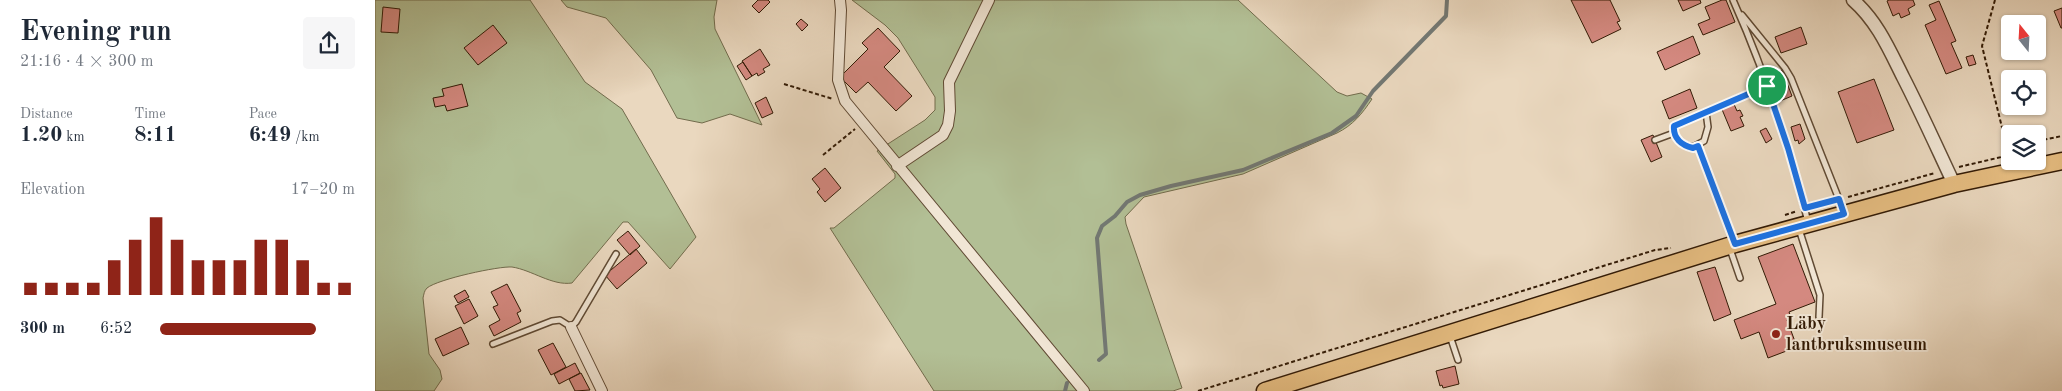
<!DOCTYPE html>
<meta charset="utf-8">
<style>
body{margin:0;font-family:"Old Standard TT",serif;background:#f6f6f7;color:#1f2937;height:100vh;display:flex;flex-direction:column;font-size:19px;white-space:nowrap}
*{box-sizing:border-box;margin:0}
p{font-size:16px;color:#747a83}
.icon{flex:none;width:28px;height:28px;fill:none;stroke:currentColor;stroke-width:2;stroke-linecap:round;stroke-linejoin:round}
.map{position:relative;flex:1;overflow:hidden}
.side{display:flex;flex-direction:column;background:#fff;width:375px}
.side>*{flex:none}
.needle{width:32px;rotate:342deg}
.tools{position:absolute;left:1626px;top:15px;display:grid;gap:10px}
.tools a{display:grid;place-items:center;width:45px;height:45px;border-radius:5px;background:#fff;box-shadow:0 1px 4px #0004;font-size:25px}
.pin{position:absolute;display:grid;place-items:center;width:42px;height:42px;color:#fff;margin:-21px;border:2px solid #fff;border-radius:50%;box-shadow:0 1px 5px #0007}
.round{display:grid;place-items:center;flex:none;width:52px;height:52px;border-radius:5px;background:#f6f6f7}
.head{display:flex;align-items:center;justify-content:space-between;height:85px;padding:0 20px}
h1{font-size:28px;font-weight:600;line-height:38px}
.figures{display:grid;grid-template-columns:repeat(3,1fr);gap:8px;height:85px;padding:5px 20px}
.figures div{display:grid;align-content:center}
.figures b{font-size:21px;font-weight:600}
.figures small{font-size:14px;font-weight:400}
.figures p{font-size:14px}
.chart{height:140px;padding:10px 20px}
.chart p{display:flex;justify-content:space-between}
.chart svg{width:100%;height:90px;margin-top:5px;stroke:#8f2418;stroke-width:6}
ul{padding:0 20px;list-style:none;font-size:16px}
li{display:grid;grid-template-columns:80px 60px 1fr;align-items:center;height:38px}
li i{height:12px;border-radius:6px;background:#8f2418}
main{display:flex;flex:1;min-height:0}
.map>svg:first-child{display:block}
</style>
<main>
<section class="side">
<div class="head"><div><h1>Evening run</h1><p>21:16 · 4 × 300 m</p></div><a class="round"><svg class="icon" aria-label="share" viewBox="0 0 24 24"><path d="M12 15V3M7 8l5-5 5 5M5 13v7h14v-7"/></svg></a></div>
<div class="figures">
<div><p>Distance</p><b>1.20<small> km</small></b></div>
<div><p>Time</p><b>8:11</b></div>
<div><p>Pace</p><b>6:49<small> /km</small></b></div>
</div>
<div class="chart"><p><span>Elevation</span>17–20 m</p>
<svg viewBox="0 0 160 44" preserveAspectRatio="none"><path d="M5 44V38M15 44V38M25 44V38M35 44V38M45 44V27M55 44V17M65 44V6M75 44V17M85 44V27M95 44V27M105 44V27M115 44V17M125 44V17M135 44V27M145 44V38M155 44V38"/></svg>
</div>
<ul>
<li><b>300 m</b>6:52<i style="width:80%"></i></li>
</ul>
</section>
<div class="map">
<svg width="1687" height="391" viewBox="0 0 1687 391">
<rect width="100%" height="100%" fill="#ead8bf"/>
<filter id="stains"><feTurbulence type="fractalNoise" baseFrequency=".004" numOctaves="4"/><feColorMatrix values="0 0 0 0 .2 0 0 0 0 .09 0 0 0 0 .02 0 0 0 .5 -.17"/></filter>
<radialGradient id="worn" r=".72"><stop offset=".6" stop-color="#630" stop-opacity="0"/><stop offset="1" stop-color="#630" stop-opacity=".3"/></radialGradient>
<path fill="#b2bf95" stroke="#726c4d" d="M0,0H155L210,82L247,109L321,237L295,269L253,222H248L197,283C177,286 157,270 137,267C124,266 63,279 52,288C49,291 49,294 48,298L54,354L65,370L67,379L59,391H0Z
M186,0H342L339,17L340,29L387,125L355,114L327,123L302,118L276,70L231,18L192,7Z
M477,0H863L962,92L972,96L986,93L997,99C987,114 978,125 962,133L868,174L769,197L750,217L751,224L807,388L798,391H559L455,228H459L520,178V174L502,151L550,120L560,110V97L523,38L510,25Z"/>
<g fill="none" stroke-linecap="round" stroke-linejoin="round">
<path stroke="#737873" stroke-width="4" d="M724,360L731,354L722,238L727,226L740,216L752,202L765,195L796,186L868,170L957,133L981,116L998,91L1071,16L1072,0
M690,391L692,383"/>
</g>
<path fill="#d48980" stroke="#321a05" d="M383,0H393L395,2L384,13L377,6Z
M1196,0H1235L1245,21L1242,22L1246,29L1217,43Z
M1303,0H1325L1326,3L1308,11Z
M1347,0H1351L1360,22L1328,35L1323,24L1335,19L1330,7Z
M1514,0H1538L1540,5L1533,9L1535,14L1526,18L1524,13L1518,16L1512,1Z
M1564,1L1581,41L1576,43L1587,68L1571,74L1550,25L1561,20L1554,5Z
M8,7L25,9L23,33L6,32Z
M1687,8V28H1686L1679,11Z
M426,19L433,25L427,31L421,24Z
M118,25L132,43L103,65L89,48Z
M1426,27L1432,44L1406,53L1400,37Z
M503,28L525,51L509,67L537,96L521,111L493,82L481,93L465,77L493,49L487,43Z
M1318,36L1325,54L1290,70L1282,52Z
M385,49L395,65L388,69L390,72L383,76L382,73L377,76L367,61Z
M1598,55L1601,64L1594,66L1591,57Z
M368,62L377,76L371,80L362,66Z
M1407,70L1417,96L1405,101L1395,75Z
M1499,79L1519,130L1482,143L1463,92Z
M87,84L93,106L72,111L70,105L60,107L58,98L69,96L67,89Z
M1315,89L1322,108L1294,119L1287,101Z
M391,97L398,113L387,118L380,103Z
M1358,102L1362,111L1365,110L1368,116L1365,117L1369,126L1356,131L1346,107Z
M1425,124L1430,139L1424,144L1423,140L1420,141L1416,127Z
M1391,128L1397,139L1391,143L1385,131Z
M1278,135L1287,157L1276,162L1266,140Z
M450,168L466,188L450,202L442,192L445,189L437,179Z
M253,231L265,246L255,255L242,240Z
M1418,244L1440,302L1414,312L1416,317L1412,320L1422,347L1393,358L1384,332L1366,339L1359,320L1401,304L1383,257Z
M261,249L272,263L242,289L230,275Z
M1340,267L1356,314L1339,321L1322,272Z
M132,284L146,311L142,313L146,322L119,336L114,326L125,320L118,307L123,305L116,292Z
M90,290L94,297L83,303L79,296Z
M94,299L103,316L89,324L80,306Z
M86,327L94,344L68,356L60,339Z
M178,343L191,367L176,375L163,350Z
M200,363L205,373L184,384L179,374Z
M1080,366L1084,384L1068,388L1067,385L1065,386L1061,371Z
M206,373L215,390L200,391L194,379Z"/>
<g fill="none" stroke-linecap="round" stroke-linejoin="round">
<defs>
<path id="service" d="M1358,0C1390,71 1414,146 1433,222
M1367,15L1410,68L1416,78L1469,212
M1331,112L1333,127L1329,141L1318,147C1306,145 1298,138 1299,126L1391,86
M1280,140L1299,133
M1323,146L1359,241
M1424,229L1445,295L1444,317
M1355,249L1365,278
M1075,336L1083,360
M118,344L177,321L185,320L196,327L201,322L241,254"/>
<path id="minor" d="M465,0L466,10L463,80L470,101L709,391
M522,166L568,135L573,125L575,111L574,82L614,0
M196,327L227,391"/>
<path id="tertiary" d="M1478,0C1502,21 1514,49 1528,77C1546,112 1562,148 1579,184"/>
<path id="primary" d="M890,391L1360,244L1579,184L1687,161"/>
</defs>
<use href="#service" stroke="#604a34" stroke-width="8"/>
<use href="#minor" stroke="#604a34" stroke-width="12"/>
<use href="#tertiary" stroke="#604a34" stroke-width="15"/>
<use href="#primary" stroke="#321a05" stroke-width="19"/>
<path stroke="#321a05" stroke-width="2" stroke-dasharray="4 2.5" stroke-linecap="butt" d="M1620,0L1607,46L1634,156
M409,84L458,99
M1662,141L1687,136
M448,155L480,129
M1584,167L1635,155
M1473,197L1560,173
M1436,206L1456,201
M1410,215L1422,211
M823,391L1280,250L1296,248"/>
<use href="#service" stroke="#f1e6d5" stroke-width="5"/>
<use href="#minor" stroke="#f1e6d5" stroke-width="10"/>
<use href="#tertiary" stroke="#f1e6d5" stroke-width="12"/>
<use href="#primary" stroke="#e5bc80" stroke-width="16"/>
</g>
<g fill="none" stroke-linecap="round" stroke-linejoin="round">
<defs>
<path id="route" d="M1392,86L1413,148L1430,208L1464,199L1469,214L1360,244L1323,146L1318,148C1306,145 1298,138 1299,126Z"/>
</defs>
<use href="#route" stroke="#fff" stroke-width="10"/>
<use href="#route" stroke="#1a73e8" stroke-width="6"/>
</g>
<circle fill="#8f2418" stroke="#f1e6d5" stroke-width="2" cx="1401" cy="334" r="5"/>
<g text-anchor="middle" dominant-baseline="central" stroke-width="4" stroke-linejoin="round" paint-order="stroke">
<g font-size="18" font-weight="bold" fill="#321a05" stroke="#f1e6d5" text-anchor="start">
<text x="1411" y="324">Läby<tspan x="1411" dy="21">lantbruksmuseum</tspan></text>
</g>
</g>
<rect width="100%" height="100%" filter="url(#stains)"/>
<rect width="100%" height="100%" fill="url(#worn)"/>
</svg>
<div class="tools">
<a><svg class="needle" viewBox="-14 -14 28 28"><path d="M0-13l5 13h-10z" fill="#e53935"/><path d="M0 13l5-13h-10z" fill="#747a83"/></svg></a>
<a><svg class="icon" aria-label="locate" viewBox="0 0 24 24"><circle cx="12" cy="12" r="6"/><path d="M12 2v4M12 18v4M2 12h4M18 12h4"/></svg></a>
<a><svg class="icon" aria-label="layers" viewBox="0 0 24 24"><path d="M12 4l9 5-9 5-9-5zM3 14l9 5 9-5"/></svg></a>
</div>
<div class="pin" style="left:1392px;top:86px;background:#1e9e55"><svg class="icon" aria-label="arrive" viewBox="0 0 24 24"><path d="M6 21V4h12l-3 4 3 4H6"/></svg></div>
</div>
</main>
